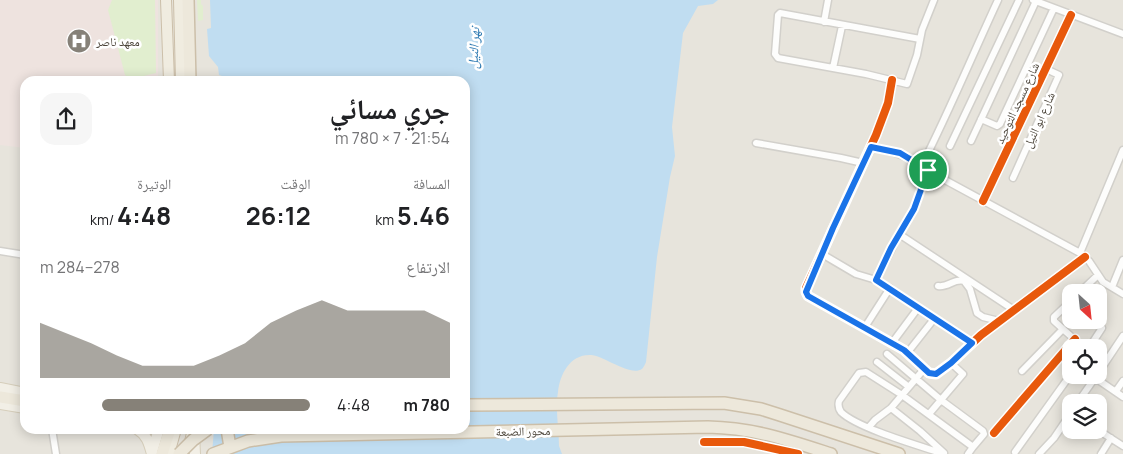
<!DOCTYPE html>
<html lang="ar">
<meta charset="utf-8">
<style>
body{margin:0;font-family:Manrope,"Noto Naskh Arabic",sans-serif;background:#f6f6f6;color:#202124;direction:rtl;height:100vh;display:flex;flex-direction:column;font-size:19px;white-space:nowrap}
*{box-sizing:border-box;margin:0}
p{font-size:16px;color:#757577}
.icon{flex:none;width:28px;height:28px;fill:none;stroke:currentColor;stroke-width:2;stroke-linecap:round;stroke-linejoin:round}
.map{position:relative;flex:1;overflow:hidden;direction:ltr}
.drawer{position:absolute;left:20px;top:76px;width:450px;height:358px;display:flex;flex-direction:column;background:#fff;border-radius:15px;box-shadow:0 2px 12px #0003;direction:rtl}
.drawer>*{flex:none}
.needle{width:32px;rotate:153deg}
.tools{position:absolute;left:1062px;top:284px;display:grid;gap:10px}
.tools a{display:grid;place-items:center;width:45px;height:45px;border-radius:10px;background:#fff;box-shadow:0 2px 12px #0003;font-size:25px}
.pin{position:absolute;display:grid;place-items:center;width:42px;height:42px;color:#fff;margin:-21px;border:2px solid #fff;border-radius:50%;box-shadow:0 1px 5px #0007}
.round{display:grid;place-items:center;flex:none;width:52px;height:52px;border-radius:15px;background:#f6f6f6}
.summary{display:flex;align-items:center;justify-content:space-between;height:85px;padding:0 20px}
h1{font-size:28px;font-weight:700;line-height:38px}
.metrics{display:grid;grid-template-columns:repeat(3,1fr);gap:8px;height:85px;padding:5px 20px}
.metrics div{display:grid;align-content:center}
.metrics b{font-size:25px;font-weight:700}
.metrics small{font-size:14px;font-weight:400}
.metrics p{font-size:14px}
.chart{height:140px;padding:10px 20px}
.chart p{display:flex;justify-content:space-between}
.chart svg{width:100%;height:90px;margin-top:5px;fill:#868178;opacity:.7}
ul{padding:0 20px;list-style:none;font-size:16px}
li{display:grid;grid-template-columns:80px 60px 1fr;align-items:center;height:38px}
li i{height:12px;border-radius:6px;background:#868178}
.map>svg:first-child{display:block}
</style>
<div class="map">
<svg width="1123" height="454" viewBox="0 0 1123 454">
<rect width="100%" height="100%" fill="#f4f2ee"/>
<path fill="#e7e4dc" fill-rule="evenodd" d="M0,0H1123V454H0ZM25,81H465V429H25ZM1071,292H1099V320H1071ZM1071,348H1099V375H1071ZM1071,402H1099V430H1071Z"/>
<path fill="#eee3df" d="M0,0H158V81H25V148L0,145Z"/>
<path fill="#e1eecf" d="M112,0H155L156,73L131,79L125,75L108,10Z
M197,0H201V4L203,6V20L198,21Z"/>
<path fill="#c0ddf1" d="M210,0H718L713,4L698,6L683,33L672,127L675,156L670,177L657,257L646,362C645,364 644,367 642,369C630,377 603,355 591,355C570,354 560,374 558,392C555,409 559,429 559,446L562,454H212L214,429H465V81H222V76L219,75L218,67L209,56L207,29L211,28Z"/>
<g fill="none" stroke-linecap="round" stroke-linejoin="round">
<defs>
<path id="minor" d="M1033,0L1123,34
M824,22L828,0
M920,39L780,13L778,15L775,54L778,58L866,74L907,84L917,55L922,30L934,0
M833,68L842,26
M892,80L888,103L876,135L806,288V292L808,296L904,350L929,373L936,374L951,363L981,335L1085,257
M981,119L997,126L1000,124L1054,8
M971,141L1036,1
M756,143L841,158L863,163
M950,146L1019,0
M871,147C890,151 906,154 921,167L1080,253L1089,261L1103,282L1123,294
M921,167C949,112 972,56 998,0
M928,171L914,209L899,234L1014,310
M1013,178L1059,75L1046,69
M983,201L1071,15
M0,251L25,255
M1080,253L1123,150
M822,254L856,274L876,280L972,343
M876,280L899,234
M938,286C948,288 954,278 964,281L970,289L977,313L983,317L999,321
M1112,287L1123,260
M1080,292L1098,275
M1071,301L1054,317V321L1084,348
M865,327L890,288
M892,343L918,308
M1089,348L1102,328
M1064,351L1071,358
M908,352L934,319
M887,354L941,400L983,431L984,434L973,447
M877,362L909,387
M1022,371L1063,329
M1099,372L1123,336
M1091,375L1123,397
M1116,391L1123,381
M1078,402L1097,375
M891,408L920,431L944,453
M929,414L963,374L951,363
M869,427L875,420L891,408L925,368
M52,429L56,454
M1098,430L1123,446
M994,433L1075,339
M704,442H744L798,454
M1015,452L1071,374
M944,454C920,446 857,428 841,412C838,408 838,405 839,401L859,373L866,372L902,395L973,447L968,454
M1039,454L1054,438L1071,413
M1101,454L1111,438"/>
<path id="primary" d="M0,388L25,393
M0,404L25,408
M137,429C147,435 149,443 152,454
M194,433L195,454
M152,452L159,429"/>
<path id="trunk" d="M166,0L169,81
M179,0L181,81
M189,446L193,429
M169,454L176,429"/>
<path id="motorway" d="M188,0L190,81
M0,397L25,401
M465,405L724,403L761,409L780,415L899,454
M225,450L230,447L227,429
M162,454L170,429
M213,454L248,441L281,436L708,427C754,428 788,440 831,454"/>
</defs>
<use href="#minor" stroke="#d2d0cb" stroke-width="9"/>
<use href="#primary" stroke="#d6cebb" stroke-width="12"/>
<use href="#trunk" stroke="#ccbfa9" stroke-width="12"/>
<use href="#motorway" stroke="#ccbfa9" stroke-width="14"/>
<use href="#minor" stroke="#fdfdfc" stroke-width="6"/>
<use href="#primary" stroke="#f2efe6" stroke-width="10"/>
<use href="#trunk" stroke="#f0ece0" stroke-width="10"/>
<use href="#motorway" stroke="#ede8db" stroke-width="11"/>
<defs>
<path id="motorway-bridge" d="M179,454L193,440L208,429"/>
</defs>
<use href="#motorway-bridge" stroke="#ccbfa9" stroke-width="14" stroke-linecap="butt"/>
<use href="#motorway-bridge" stroke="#ede8db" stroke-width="11"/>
<defs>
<path id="cycleway" d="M892,80L888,103L876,135L806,288V292L808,296L904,350L929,373L936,374L951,363L981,335L1085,257
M983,201L1071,15
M994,433L1075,339
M704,442H744L798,454"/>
</defs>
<use href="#cycleway" stroke="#fff" stroke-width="11"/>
<use href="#cycleway" stroke="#e8590c" stroke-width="8"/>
</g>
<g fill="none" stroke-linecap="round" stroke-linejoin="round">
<defs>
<path id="route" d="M871,147L900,153L928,170L914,209L891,248L876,280L972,343L951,363L936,374L929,373L904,350L808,296L806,292L833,228Z"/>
</defs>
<use href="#route" stroke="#fff" stroke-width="10"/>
<use href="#route" stroke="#1a73e8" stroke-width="6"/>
</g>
<defs>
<symbol id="hospital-disc" viewBox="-11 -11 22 22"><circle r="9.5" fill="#868178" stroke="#fff"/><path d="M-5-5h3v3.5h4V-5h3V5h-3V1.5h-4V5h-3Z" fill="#fff"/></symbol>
</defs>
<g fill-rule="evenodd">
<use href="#hospital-disc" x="65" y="27" width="28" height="28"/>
</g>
<g text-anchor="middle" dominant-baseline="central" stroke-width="5" stroke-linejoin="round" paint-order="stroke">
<g font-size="12" fill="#4b4439" stroke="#fff" text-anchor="start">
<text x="96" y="41">معهد ناصر</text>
</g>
<g font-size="12" fill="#4b4439" stroke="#fff">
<text transform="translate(1017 103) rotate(-65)">شارع مسجد التوحيد</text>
<text transform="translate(1039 120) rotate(-66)">شارع ابو النيل</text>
<text transform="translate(523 431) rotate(-1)">محور الضبعة</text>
</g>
<g font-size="14" font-style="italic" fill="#2e7ab2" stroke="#fff">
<text transform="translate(473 48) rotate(-87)">نهر النيل</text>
</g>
</g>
</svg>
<div class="tools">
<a><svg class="needle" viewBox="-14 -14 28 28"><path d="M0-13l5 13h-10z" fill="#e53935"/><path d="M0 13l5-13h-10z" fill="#757577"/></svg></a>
<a><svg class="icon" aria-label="locate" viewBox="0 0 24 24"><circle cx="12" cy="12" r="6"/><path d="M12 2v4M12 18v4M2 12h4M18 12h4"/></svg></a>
<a><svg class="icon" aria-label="layers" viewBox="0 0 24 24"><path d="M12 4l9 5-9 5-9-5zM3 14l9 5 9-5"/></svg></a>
</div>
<div class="pin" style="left:928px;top:170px;background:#1e9e55"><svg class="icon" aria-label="arrive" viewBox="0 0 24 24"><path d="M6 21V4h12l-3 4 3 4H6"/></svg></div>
<section class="drawer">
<div class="summary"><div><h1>جري مسائي</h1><p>21:54 · 7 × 780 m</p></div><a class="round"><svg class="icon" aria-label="share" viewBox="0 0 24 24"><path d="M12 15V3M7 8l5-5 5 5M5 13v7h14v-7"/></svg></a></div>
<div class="metrics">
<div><p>المسافة</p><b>5.46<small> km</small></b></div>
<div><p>الوقت</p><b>26:12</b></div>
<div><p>الوتيرة</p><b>4:48<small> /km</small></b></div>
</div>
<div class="chart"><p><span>الارتفاع</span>278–284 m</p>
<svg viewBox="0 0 160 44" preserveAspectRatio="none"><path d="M0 44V17L10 22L20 27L30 33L40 38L50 38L60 38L70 33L80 27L90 17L100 11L110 6L120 11L130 11L140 11L150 11L160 17V44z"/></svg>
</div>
<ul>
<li><b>780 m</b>4:48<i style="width:77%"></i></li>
</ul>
</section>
</div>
